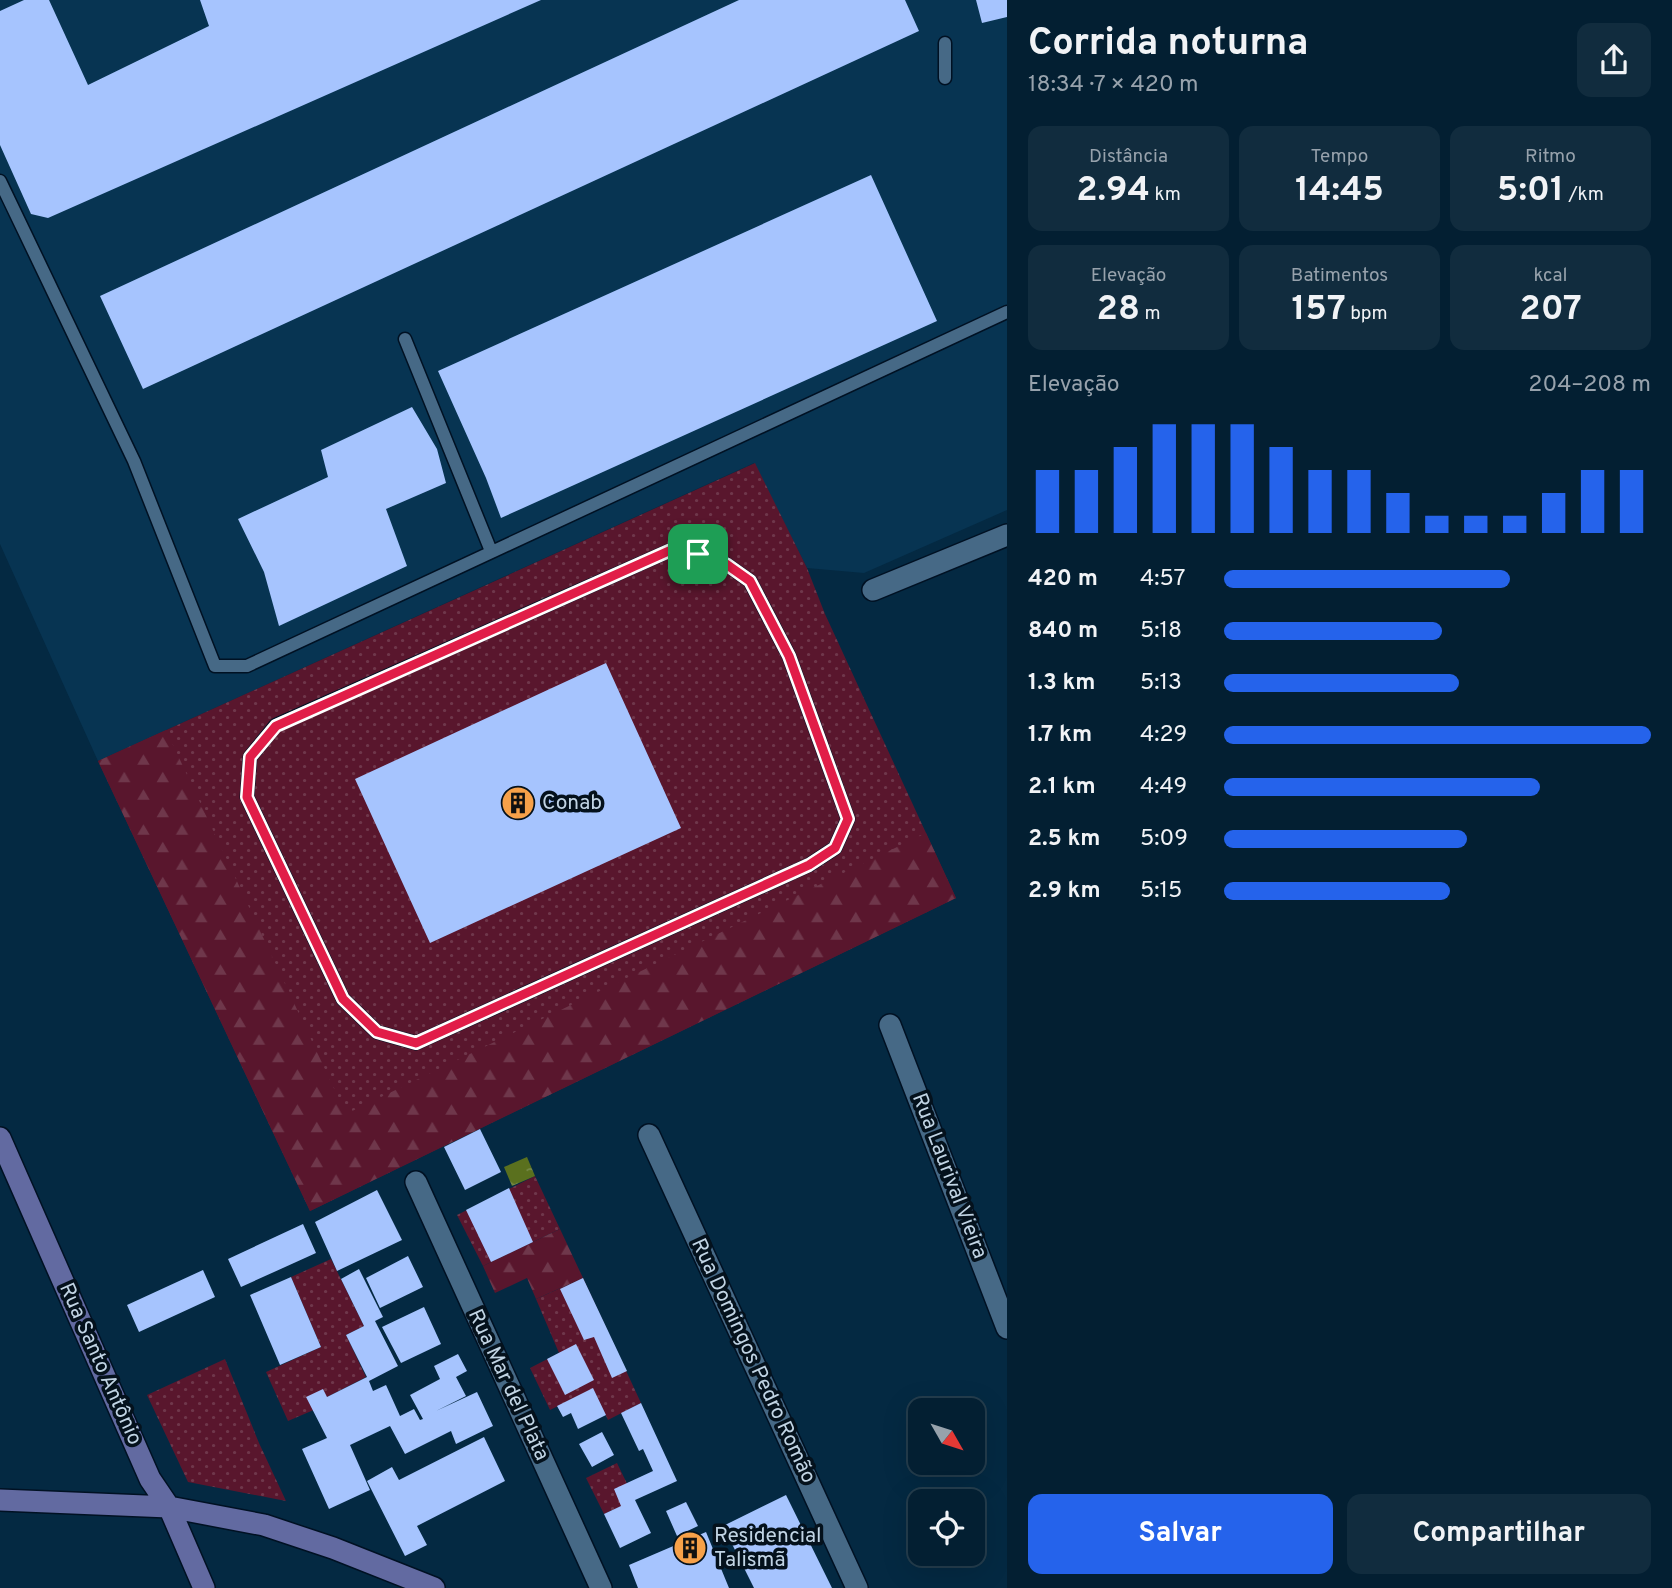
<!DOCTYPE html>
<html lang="pt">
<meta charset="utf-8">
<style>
body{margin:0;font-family:Overpass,sans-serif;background:#112c3e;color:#f1f3f6;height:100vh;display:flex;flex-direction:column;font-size:26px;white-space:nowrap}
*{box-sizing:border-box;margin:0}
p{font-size:23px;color:#97a2ac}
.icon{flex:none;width:38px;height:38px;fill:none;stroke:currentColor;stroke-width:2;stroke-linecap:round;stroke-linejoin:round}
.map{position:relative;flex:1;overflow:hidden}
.sheet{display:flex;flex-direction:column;background:#031f32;width:665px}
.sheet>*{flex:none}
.needle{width:46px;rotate:129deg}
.controls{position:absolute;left:908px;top:1398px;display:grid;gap:14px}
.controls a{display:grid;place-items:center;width:77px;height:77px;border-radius:14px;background:#031f32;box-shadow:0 7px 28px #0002,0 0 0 2px #243d4d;font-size:35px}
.pin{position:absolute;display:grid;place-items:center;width:60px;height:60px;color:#fff;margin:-30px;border-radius:14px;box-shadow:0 4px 10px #0006}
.round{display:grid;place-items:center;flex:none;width:74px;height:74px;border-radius:14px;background:#112c3e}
.headline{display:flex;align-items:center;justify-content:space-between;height:119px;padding:0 21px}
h1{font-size:38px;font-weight:700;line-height:52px}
.figures{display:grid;grid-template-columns:repeat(3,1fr);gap:10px;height:119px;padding:7px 21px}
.figures div{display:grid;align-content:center;border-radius:14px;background:#112c3e;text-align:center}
.figures b{font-size:35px;font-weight:700}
.figures small{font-size:19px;font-weight:400}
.figures p{font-size:19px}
.chart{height:196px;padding:14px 21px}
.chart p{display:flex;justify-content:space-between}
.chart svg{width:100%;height:126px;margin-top:7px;stroke:#2563eb;stroke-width:6}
.primary-button{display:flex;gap:14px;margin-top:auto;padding:14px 21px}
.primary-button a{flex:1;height:80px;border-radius:14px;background:#2563eb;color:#fff;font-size:28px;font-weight:700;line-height:80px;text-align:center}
.primary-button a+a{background:#112c3e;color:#f1f3f6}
ul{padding:0 21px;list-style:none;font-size:23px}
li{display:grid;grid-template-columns:112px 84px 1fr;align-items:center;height:52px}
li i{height:18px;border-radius:9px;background:#2563eb}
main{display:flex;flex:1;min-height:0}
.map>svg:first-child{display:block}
</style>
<main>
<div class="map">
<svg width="1007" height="1588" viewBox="0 0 1007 1588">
<defs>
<pattern id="grass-dots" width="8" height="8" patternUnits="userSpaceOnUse" patternTransform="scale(1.75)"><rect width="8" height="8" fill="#59162d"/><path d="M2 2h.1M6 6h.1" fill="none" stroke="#6f374b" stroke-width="1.8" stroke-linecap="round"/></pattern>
<pattern id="forest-firs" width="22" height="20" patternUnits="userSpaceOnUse" patternTransform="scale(1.75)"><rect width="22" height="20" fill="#59162d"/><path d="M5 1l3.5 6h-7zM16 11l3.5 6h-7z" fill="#6f374b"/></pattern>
<pattern id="water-ripples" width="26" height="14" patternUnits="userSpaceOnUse" patternTransform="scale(1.75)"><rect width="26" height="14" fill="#5a701e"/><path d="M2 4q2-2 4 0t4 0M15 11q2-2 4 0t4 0" fill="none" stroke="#778a49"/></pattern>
</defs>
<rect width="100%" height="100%" fill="#042942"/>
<path fill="#073452" d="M0,0H1007V510L864,573L807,568L754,463L98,761L0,544Z"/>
<path fill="url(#grass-dots)" d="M755,463L807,568L825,614L956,898L310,1211L98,761Z
M535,1176L560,1229L483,1266L457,1215Z
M331,1259L364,1326L346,1335L366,1377L327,1397L330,1403L288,1421L266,1372L321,1347L291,1277Z
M583,1278L641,1403L608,1420L593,1389L550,1410L530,1368L559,1353L536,1299Z
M225,1359L259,1443L286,1501L188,1482L147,1395Z
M617,1463L635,1500L604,1514L586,1478Z"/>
<path fill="url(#forest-firs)" d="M166,730L346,1114L926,833L956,898L310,1211L98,761Z
M560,1229L583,1278L536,1299L527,1278L495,1293L483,1266Z"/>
<path fill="url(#water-ripples)" d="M527,1157L535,1176L512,1186L504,1167Z"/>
<path fill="#a6c4fe" d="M24,0H49L88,85L209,26L200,0H541L48,218L31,214L0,145V11Z
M739,0H905L919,31L143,389L100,296Z
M976,0H1007V17L982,23Z
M871,175L937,321L501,518L486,478L438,371Z
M412,407L437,449L446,483L386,509L407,566L279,626L264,572L238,519L328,477L321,450Z
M606,663L681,828L430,943L355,779Z
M480,1129L501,1172L465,1190L444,1147Z
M509,1188L533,1242L491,1262L466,1210Z
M377,1190L402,1240L337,1271L315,1222Z
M303,1224L316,1253L241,1287L228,1259Z
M408,1256L423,1287L380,1308L366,1278Z
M359,1269L383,1317L375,1321L398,1366L369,1381L373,1391L386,1385L400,1416L414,1409L420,1420L423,1419L410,1395L440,1379L434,1366L458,1354L467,1371L456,1377L466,1396L436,1411L477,1392L493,1426L456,1444L451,1431L405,1454L390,1426L350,1445L370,1490L329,1509L302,1449L327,1438L306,1397L323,1389L327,1397L367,1377L346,1335L364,1326L341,1279Z
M203,1270L215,1297L139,1332L127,1305Z
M291,1277L321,1347L280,1365L250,1295Z
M583,1278L627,1371L612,1378L594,1337L584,1340L560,1289Z
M424,1307L441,1344L401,1363L382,1327Z
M576,1344L594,1380L565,1395L547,1359Z
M593,1388L606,1415L578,1429L571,1413L563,1417L557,1406Z
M641,1403L677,1481L635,1500L651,1533L620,1548L604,1514L621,1506L614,1489L653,1471L643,1449L639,1451L621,1413Z
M602,1432L614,1455L592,1467L579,1444Z
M484,1437L505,1481L417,1526L427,1545L405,1556L367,1481L392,1467L399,1480Z
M786,1495L832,1588H754L723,1526Z
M686,1502L698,1526L677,1536L666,1511Z
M706,1532L729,1588H638L629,1565Z"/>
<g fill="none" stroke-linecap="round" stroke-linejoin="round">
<defs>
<path id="lane" d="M945,43V78
M0,181L134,461L215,666H247L1007,312
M405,339L491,551
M671,550L697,554L726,564L750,581L789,656L848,819L835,848L809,865L416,1043L377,1032L343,999L247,797L250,757L276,725Z"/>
<path id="street" d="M873,590L1007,535
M890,1025L1007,1328
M649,1135L857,1588
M416,1182L601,1588"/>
<path id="secondary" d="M0,1138L150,1479L169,1507L204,1588
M0,1500L169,1507L264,1525L333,1548L434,1588"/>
</defs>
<use href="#lane" stroke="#001123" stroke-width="15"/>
<use href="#street" stroke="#001123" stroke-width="24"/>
<use href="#secondary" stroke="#001123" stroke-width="24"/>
<use href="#lane" stroke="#466986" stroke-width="12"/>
<use href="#street" stroke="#466986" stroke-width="21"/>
<use href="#secondary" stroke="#626aa1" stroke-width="21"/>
</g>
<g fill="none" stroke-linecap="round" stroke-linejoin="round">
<defs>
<path id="route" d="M671,550L698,554L726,564L750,581L789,656L848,819L835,848L809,865L416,1043L377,1032L343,999L247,797L250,757L276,726Z"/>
</defs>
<use href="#route" stroke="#fff" stroke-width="14"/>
<use href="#route" stroke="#e11d48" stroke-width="9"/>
</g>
<defs>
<symbol id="building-disc" viewBox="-11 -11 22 22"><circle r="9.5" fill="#f7a149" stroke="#04111c"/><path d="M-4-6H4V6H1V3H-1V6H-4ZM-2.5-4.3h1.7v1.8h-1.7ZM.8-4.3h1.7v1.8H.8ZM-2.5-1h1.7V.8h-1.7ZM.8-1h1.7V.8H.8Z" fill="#111"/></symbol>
</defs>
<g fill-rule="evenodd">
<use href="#building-disc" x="499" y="784" width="38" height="38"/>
<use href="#building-disc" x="671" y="1529" width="38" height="38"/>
</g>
<g text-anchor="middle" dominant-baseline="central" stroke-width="7" stroke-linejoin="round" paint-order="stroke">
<g font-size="21" fill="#c1d4e4" stroke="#04111c" text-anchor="start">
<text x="542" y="803">Conab</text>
<text x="714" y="1536">Residencial<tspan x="714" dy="24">Talismã</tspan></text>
</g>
<g font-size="21" fill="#c1d4e4" stroke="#04111c">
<text transform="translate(949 1176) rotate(69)">Rua Laurival Vieira</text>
<text transform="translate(753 1361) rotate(65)">Rua Domingos Pedro Romão</text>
<text transform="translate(100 1364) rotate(66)">Rua Santo Antônio</text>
<text transform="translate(508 1385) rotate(65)">Rua Mar del Plata</text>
</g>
</g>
</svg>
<div class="controls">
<a><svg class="needle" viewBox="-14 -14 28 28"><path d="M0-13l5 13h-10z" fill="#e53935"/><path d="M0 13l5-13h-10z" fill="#97a2ac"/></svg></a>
<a><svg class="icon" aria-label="locate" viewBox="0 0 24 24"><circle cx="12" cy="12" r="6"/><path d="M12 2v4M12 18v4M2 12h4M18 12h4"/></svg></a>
</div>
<div class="pin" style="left:698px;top:554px;background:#1e9e55"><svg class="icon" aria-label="arrive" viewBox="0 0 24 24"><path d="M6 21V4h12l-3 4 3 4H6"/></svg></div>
</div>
<section class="sheet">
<div class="headline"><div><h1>Corrida noturna</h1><p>18:34 · 7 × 420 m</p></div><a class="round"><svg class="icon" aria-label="share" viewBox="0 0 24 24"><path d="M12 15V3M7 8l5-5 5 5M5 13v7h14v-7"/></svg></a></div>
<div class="figures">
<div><p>Distância</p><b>2.94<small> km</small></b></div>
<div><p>Tempo</p><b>14:45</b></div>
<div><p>Ritmo</p><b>5:01<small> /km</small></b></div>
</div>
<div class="figures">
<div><p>Elevação</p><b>28<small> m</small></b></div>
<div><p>Batimentos</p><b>157<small> bpm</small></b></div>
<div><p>kcal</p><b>207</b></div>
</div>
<div class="chart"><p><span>Elevação</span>204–208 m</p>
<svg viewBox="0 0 160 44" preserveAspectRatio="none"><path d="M5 44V22M15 44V22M25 44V14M35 44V6M45 44V6M55 44V6M65 44V14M75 44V22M85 44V22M95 44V30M105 44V38M115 44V38M125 44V38M135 44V30M145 44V22M155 44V22"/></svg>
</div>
<ul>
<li><b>420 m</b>4:57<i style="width:67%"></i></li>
<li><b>840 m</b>5:18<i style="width:51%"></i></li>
<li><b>1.3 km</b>5:13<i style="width:55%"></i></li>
<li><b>1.7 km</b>4:29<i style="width:100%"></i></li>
<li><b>2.1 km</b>4:49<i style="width:74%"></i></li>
<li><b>2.5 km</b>5:09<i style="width:57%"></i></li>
<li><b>2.9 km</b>5:15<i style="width:53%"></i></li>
</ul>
<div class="primary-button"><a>Salvar</a><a>Compartilhar</a></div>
</section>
</main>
